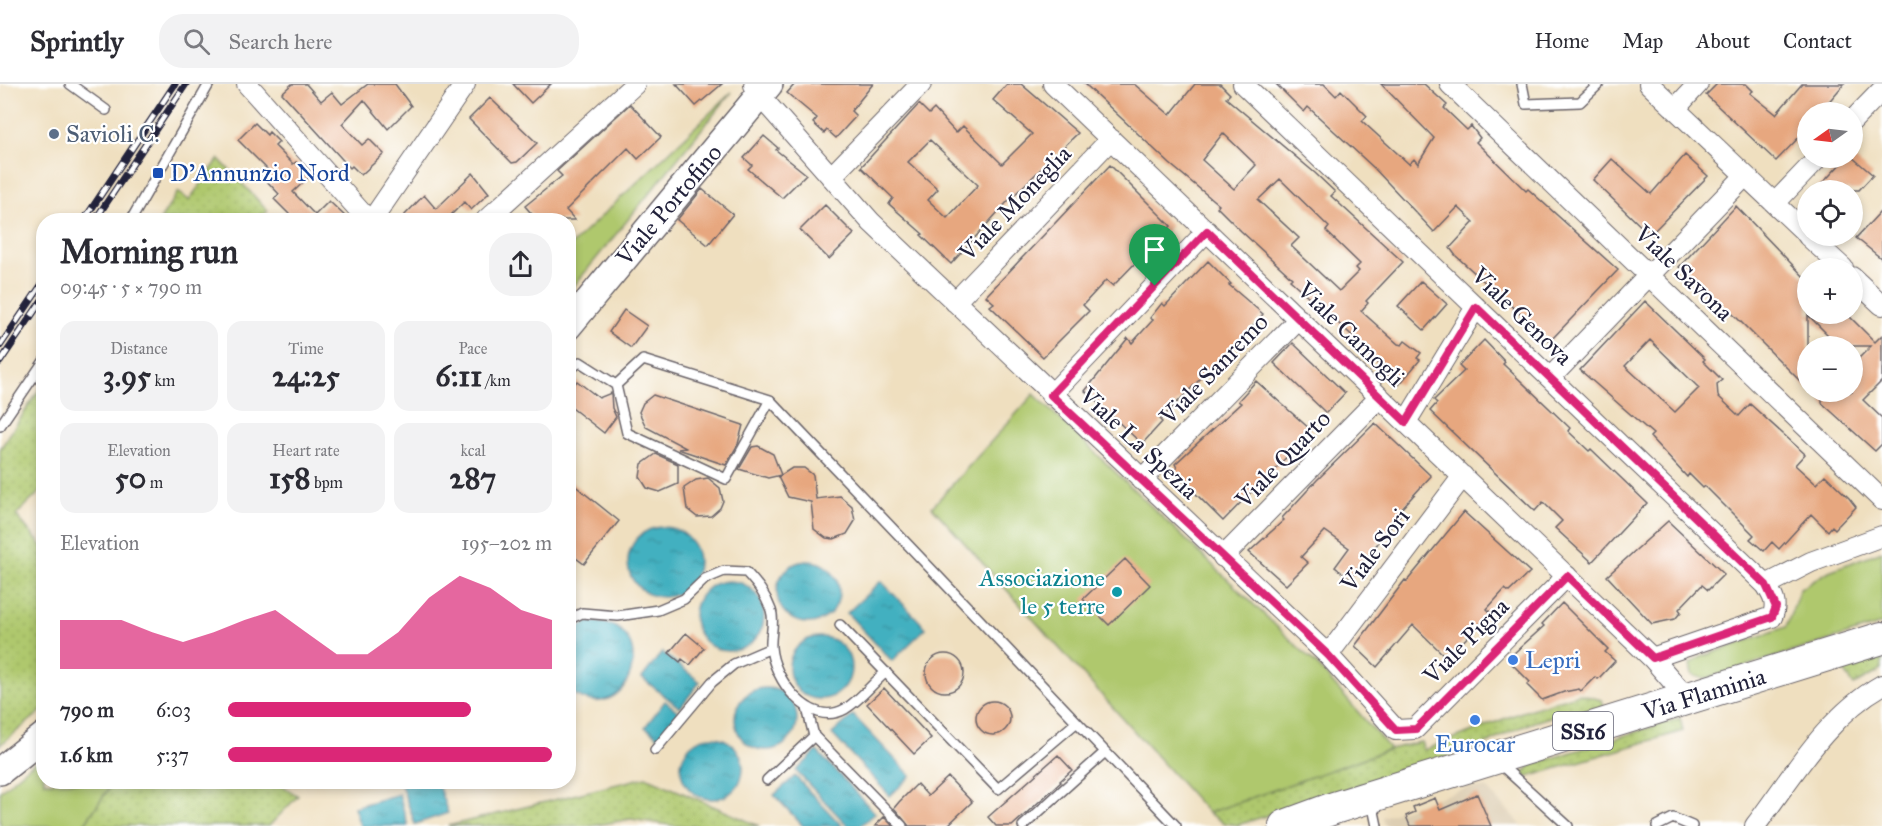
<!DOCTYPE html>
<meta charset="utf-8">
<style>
body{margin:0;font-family:"IM FELL Great Primer",serif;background:#f2f2f3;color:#2b2b33;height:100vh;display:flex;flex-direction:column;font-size:22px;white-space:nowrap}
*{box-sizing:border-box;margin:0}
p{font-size:20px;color:#7c7c81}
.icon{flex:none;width:33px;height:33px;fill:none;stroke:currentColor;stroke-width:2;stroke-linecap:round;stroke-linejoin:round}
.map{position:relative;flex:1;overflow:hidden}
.sheet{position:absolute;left:36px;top:129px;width:540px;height:576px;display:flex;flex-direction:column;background:#fff;border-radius:24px;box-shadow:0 3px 9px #0003}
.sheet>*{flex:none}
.needle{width:39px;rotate:256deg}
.fabs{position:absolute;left:1797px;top:18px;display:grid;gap:12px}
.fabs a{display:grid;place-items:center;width:66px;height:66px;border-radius:50%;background:#fff;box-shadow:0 3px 9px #0003;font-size:30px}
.pin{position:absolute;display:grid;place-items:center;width:51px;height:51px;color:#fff;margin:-62px -26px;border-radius:50% 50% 50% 0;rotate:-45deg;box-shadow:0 0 6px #0007}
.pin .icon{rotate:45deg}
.round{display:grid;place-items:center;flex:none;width:63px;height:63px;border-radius:24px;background:#f2f2f3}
.head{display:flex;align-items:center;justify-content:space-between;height:102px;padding:0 24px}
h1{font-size:33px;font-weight:700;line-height:45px}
.stats{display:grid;grid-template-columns:repeat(3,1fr);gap:9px;height:102px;padding:6px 24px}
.stats div{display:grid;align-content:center;border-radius:15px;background:#f2f2f3;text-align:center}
.stats b{font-size:30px;font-weight:700}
.stats small{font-size:16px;font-weight:400}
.stats p{font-size:16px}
.chart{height:168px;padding:12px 24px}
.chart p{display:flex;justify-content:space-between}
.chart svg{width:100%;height:108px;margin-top:6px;fill:#db2777;opacity:.7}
ul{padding:0 24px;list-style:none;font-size:20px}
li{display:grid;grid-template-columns:96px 72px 1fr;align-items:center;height:45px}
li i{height:15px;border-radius:8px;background:#db2777}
header{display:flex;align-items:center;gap:36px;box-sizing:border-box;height:84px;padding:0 30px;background:#fff;border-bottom:2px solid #e1e1e2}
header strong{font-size:28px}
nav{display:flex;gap:33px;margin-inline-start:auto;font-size:21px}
.search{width:420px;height:54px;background:#f2f2f3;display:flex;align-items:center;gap:15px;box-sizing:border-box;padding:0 21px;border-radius:24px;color:#7c7c81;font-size:22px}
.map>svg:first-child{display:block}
</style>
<header>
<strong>Sprintly</strong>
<div class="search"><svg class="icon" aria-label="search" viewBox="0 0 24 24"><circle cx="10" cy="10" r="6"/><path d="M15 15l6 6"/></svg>Search here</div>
<nav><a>Home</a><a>Map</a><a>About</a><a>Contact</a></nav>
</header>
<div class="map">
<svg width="1882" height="742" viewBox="0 0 1882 742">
<defs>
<pattern id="grass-dots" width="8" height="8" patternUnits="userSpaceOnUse" patternTransform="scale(1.5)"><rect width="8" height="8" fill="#afc86d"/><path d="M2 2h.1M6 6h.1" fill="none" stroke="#96ac5f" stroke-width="1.8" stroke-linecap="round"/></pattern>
<pattern id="water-ripples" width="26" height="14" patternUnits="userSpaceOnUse" patternTransform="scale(1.5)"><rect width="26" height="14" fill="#42b0c0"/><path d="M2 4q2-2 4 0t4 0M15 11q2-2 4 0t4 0" fill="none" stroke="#378f9d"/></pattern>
</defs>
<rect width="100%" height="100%" fill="#fff"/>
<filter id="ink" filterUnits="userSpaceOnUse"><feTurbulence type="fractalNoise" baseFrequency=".0167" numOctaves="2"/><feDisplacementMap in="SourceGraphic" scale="12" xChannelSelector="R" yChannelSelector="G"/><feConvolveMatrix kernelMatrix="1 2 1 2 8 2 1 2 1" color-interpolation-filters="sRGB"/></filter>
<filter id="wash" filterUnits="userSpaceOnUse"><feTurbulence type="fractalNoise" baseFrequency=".008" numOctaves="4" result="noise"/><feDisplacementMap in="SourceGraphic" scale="24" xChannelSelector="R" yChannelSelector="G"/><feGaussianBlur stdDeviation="1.35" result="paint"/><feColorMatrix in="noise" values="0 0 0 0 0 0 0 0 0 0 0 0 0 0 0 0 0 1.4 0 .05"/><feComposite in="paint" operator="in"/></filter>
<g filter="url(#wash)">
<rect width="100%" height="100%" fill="#efdfbf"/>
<path fill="#ddceb2" d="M1470,703L1488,705L1522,742H1385L1382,733Z"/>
<path fill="url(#grass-dots)" stroke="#687554" stroke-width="1.5" d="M219,75L268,127L258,136H160L178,108L189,116Z
M43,300V405L16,431L43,463V626L0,661V365Z
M1882,571V586L1854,601L1842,584Z
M1579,610L1602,616L1604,623C1592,628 1580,625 1567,628C1540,635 1513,644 1489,659L1238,741L1224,739L1208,729L1390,665L1421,658L1424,666L1519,629Z
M1680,634L1683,647L1524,694L1522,690L1531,681Z
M646,693L759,742H675L631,735L592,742H448Z
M113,698H276L298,712L269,742H83Z"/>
<path fill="#afc86d" stroke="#687554" stroke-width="1.5" d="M732,8L569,208V163Z
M1034,310L1319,583L1390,665L1208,729L932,423Z
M1882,467V540L1704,595L1692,591L1690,580L1701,573L1786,543L1800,505L1829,487Z
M43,671L44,698H113L83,742H0V707Z"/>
<path fill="url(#water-ripples)" stroke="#32697e" stroke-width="1.5" d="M628 478a35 35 0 1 1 70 0a35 35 0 1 1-70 0Z
M777 508a31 31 0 1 1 62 0a31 31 0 1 1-62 0Z
M569,484L576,490L577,502L569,513Z
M694 532a35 35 0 1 1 70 0a35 35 0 1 1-70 0Z
M881,497L926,544L892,577L847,529Z
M588,538C668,534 628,654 569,606V548Z
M789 584a31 31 0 1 1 62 0a31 31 0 1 1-62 0Z
M662,568L700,598L680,624L642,594Z
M735 635a31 31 0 1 1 62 0a31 31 0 1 1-62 0Z
M665,617L679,628L659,653L645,643Z
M853,631L911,692L890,712L832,650Z
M681 684a31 31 0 1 1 62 0a31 31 0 1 1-62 0Z
M817,667L875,729L860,742H848L796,687Z
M795,692L842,742H803L774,711Z
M400,698H437L448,729L415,740Z
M399,710L408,742H360L354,723Z"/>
<g id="blocks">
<path fill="#e7a77f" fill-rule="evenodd" d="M292,0H306L321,17L332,8L342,20L368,0H395L411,22L388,45L364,16L342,40L362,61L369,55L384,70L361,91L352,82L350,84L282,9Z
M513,0H551L531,19Z
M676,0H722L696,22Z
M795,0H873L851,27L856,32L836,54L827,46L824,49L813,39L817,34L787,9Z
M1007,0H1021L1078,49L1008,117L951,180L921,151L923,150L889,120L893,114L861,83L919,20L929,30L934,25L956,49L963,42L1002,80L1032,50L993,16ZM930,56L978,101L947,134L928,116L938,105L908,78Z
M1085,0H1134L1170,31L1195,0H1220L1230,10L1226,14L1315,89L1335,108L1331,112L1403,178L1366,217L1368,219L1361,227L1398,260L1402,261L1405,257L1421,269L1417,274L1420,276L1399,301L1378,284L1380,282L1355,256L1356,255L1290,196L1292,194L1241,147L1217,123L1219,121L1170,80ZM1223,49L1256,81L1234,105L1202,76ZM1280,95L1329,143L1326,147L1360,180L1356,184L1359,187L1339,207L1291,162L1299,154L1258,116Z
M1276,0H1324L1336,12L1341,6L1367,32L1362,37L1409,80L1414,75L1418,80L1434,54L1381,0H1424L1447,21L1444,24L1467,46L1471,42L1480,54L1476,58L1526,107L1528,105L1618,186L1550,257L1456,172L1450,164L1474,138L1458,123L1434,148L1374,84L1308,23L1304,28Z
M1717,0H1746L1753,7L1750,9L1776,30L1802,0H1844L1820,28H1808V44L1776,77L1706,11Z
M490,14L537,59L517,78L512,79L469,35Z
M630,20L661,53L638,75L628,64L566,126L575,136H537L525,122L562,92L557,87Z
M255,39L267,51L269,48L279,58L275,62L293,80L296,78L309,93L293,108L315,131L329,117L349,136H295L274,115L279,110L264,94L270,88L238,56Z
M764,52L778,64L776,66L806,90L782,114L748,85L752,81L744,74Z
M1685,71L1708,92L1650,151L1593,96L1612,75L1651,110Z
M1852,73L1873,91L1859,106H1816L1846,74Z
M1110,81L1171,142L1113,202L1106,196L1083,221L1089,227L1043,273L990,222L994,219L986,212Z
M473,89L489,109L471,126L464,118L446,136H400L424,111L436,125Z
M702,105L733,130L708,161L677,136Z
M825,121L854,150L829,175L800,146Z
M1736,122L1808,197V230H1847L1875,258L1882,251V297L1863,316L1882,334V360L1875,367L1822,319V314L1827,308H1852V281L1871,262H1839L1808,231V305L1736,233L1679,183Z
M1882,126V175L1856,154Z
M1208,177L1231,200L1229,201L1263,230L1213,288L1210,285L1160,336L1162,338L1142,360L1085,307L1128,254L1132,259L1153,236L1150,234L1162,219L1165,222Z
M1421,197L1447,220L1424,246L1398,222Z
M1645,217L1705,275L1703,277L1722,296L1717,300L1718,312L1739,332L1750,320L1805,370L1795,381L1816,400L1825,391L1849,414L1856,423L1835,445L1832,442L1828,447L1811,430L1779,465L1772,458L1764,467L1750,455L1754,451L1705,402L1703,404L1689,390L1687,393L1650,353L1653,350L1580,286ZM1650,256L1699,304L1675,328L1625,282Z
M624,226L647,242L631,264L609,248Z
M1484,256L1505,278L1503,280L1570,344L1568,347L1589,367L1591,365L1647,419L1592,478L1555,444L1562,437L1543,418L1535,427L1430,327L1437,319L1434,316L1464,287L1459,282Z
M1293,259L1345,309L1326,329L1274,279Z
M577,297L599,314L611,309L612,324L616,333L604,349L568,321V307Z
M1256,297L1311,346L1254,409L1252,407L1223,437L1173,387L1177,384L1175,380L1241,319L1238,317Z
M653,311L743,341L738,360L726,381L678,365L686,364L646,343L639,328L643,319Z
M1375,339L1431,392L1401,425L1403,427L1350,495L1335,483L1349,464L1325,447L1301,473L1308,479L1286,501L1249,468L1284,436L1282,434L1317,396Z
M758,362L773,370L781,391L768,394L739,385L752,363Z
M656,370L678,380V400L660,408L647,404L640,393L642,380Z
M792,384H804L813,391L816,415L840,412L852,422L855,437L847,450L834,455L826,454L814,445L811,418L788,413L778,393Z
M708,394L720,404L723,417L720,424L711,432L697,433L687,425L684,404L696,396Z
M568,396L619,437L584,480L568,468Z
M1464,428L1530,488L1509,508L1505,505L1487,525L1491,529L1447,574L1413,541L1377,583L1355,562L1405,496L1407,497Z
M1668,437L1724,490L1708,506L1702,501L1679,525L1681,528L1675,535L1652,540L1607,492Z
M1125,475L1150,501L1109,541L1083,515Z
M1562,519L1608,565L1605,568L1615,577L1598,595L1595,593L1581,607L1579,605L1564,608L1542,616L1527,601L1530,598L1510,578L1515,572L1513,570L1544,542L1542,540Z
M686,549L704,564L690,581L682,575L680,578L669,569Z
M926 589a19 19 0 1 1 38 0a19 19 0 1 1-38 0Z
M884,604L931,654L914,670L867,620Z
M976 634a17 17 0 1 1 34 0a17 17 0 1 1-34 0Z
M1058,671L1072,686L1060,697L1061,698L1012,742H996L988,733Z
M948,693L972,718L947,742H909L894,724L899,718L917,700L928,712Z
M1477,710L1491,742H1410L1406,732L1415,728L1413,723L1435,714L1440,726Z
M884,733L893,742H875Z"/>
</g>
</g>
<g filter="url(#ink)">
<use href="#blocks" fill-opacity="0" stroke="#6a6469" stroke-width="1.5"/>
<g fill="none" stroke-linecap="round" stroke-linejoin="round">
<defs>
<path id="lane" d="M70,0L106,26
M1522,0L1526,20L1580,18L1599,0
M131,136L209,0
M568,286L580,278L616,301L627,349L726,395L770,316L1176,742
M616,301L643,276L770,316
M0,342L44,277
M568,536L582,529L618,532L658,526L684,515L705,495L724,487L746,488C758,501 765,510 771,526C775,538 770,551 771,563C773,594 809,645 845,625C859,617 873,599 886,588
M840,541L998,705L1077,638
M807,624L814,652L902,742
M655,666L712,598L734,580L771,564
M1500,680L1568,742
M767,696L814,652
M1372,718L1377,742
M1023,742L1105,668
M1657,742L1673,734L1692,742"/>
<path id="street" d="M247,0L368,136
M1053,0L1652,574L1688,615
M1243,0L1766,501C1773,512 1778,520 1772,533L1652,574
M1450,0L1882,416
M1649,0L1808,151
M754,1L767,20L871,138L1328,571L1396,646L1415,645L1567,492
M1675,25L1698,0
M1852,37L1882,6
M831,93L921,0
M1775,119L1818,74
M372,136L465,0
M486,136L635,0
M1808,152L1843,184
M1852,193L1882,221
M955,218L1111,55
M1550,294L1745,92
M1051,311L1207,147
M1406,338L1476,223
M1141,396L1299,235
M1223,473L1380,313
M1766,501L1811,478L1882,452
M1328,571L1463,392
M1755,742C1792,693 1827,632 1882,601"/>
<path id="secondary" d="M568,242L769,0
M0,687L44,652"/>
<path id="primary" d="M1285,742L1334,724L1882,554"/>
</defs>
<use href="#lane" stroke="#6a6469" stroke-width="12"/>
<use href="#street" stroke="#6a6469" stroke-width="22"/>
<use href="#secondary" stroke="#6a6469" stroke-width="30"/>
<use href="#primary" stroke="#6a6469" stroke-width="34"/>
<use href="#lane" stroke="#fff" stroke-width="9"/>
<use href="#street" stroke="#fff" stroke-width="20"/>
<use href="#secondary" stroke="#fff" stroke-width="27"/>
<use href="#primary" stroke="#fff" stroke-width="32"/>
<defs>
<path id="rail" d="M84,136L175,0
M95,136L186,0
M0,262L44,197
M0,278L44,213"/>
</defs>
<use href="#rail" stroke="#22223b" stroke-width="7"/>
<use href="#rail" stroke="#fff" stroke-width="4.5" stroke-dasharray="14" stroke-linecap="butt"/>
</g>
</g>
<g fill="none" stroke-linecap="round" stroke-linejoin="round" filter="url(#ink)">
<defs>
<path id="route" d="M1207,147L1406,338L1476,223L1766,501L1776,523L1772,533L1653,574L1567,492L1416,645L1396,646L1328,571L1051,311Z"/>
</defs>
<use href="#route" stroke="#fff" stroke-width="12"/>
<use href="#route" stroke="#db2777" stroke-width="8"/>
</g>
<circle fill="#5c6f8a" stroke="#fff" stroke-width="2" cx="54" cy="50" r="6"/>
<rect fill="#1a4fb4" stroke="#fff" stroke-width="2" x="152" y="83" width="12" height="12" rx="3"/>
<circle fill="#0f9aa8" stroke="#fff" stroke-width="2" cx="1117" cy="508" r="6"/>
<g fill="#3f7fe0" stroke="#fff" stroke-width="2">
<circle cx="1513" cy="576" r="6"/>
<circle cx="1475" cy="636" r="6"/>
</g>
<g text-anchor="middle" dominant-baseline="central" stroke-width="4.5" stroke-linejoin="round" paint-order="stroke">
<rect fill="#fff" stroke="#646476" stroke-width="1.5" x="1553" y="628" width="60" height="38" rx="4.5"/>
<g font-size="22" font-weight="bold" fill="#22223b">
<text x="1583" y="647">SS16</text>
</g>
<g font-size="24" fill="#4e5e75" stroke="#fff" text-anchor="start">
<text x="66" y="50">Savioli C.</text>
</g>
<g font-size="24" fill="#164399" stroke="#fff" text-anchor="start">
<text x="170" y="89">D'Annunzio Nord</text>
</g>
<g font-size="24" fill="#22223b" stroke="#fff">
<text transform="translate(1015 119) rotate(-46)">Viale Moneglia</text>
<text transform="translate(669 121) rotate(-50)">Viale Portofino</text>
<text transform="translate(1684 189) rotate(44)">Viale Savona</text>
<text transform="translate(1522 232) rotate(44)">Viale Genova</text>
<text transform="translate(1351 250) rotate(44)">Viale Camogli</text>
<text transform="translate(1214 285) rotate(-46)">Viale Sanremo</text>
<text transform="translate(1139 359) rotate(43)">Viale La Spezia</text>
<text transform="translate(1283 375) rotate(-46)">Viale Quarto</text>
<text transform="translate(1375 466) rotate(-53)">Viale Sori</text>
<text transform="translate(1466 557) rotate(-45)">Viale Pigna</text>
<text transform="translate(1704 610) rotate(-17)">Via Flaminia</text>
</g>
<g font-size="24" fill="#0d838f" stroke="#fff" text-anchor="end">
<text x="1105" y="494">Associazione<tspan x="1105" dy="28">le 5 terre</tspan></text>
</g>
<g font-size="24" fill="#366cbe" stroke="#fff" text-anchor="start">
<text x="1525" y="576">Lepri</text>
<text x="1475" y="660" text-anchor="middle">Eurocar</text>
</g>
</g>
</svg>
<div class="fabs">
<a><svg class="needle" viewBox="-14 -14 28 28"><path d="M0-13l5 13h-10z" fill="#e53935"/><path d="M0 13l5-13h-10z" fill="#7c7c81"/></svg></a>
<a><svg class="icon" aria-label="locate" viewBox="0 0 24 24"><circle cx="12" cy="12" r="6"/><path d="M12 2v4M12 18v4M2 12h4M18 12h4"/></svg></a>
<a>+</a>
<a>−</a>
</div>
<div class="pin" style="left:1155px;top:202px;background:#1e9e55"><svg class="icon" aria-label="arrive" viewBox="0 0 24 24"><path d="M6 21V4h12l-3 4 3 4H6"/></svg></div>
<section class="sheet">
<div class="head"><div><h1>Morning run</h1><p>09:45 · 5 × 790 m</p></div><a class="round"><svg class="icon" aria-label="share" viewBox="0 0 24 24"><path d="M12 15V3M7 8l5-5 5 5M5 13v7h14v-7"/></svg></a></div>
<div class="stats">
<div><p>Distance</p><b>3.95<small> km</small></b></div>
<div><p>Time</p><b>24:25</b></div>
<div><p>Pace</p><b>6:11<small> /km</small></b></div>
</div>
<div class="stats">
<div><p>Elevation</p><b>50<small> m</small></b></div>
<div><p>Heart rate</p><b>158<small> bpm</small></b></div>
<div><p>kcal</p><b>287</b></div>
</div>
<div class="chart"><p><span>Elevation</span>195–202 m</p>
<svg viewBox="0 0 160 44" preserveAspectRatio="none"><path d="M0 44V24L10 24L20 24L30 29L40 33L50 29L60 24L70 20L80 29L90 38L100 38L110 29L120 15L130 6L140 11L150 20L160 24V44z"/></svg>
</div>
<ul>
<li><b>790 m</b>6:03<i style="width:75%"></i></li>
<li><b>1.6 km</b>5:37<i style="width:100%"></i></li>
</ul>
</section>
</div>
